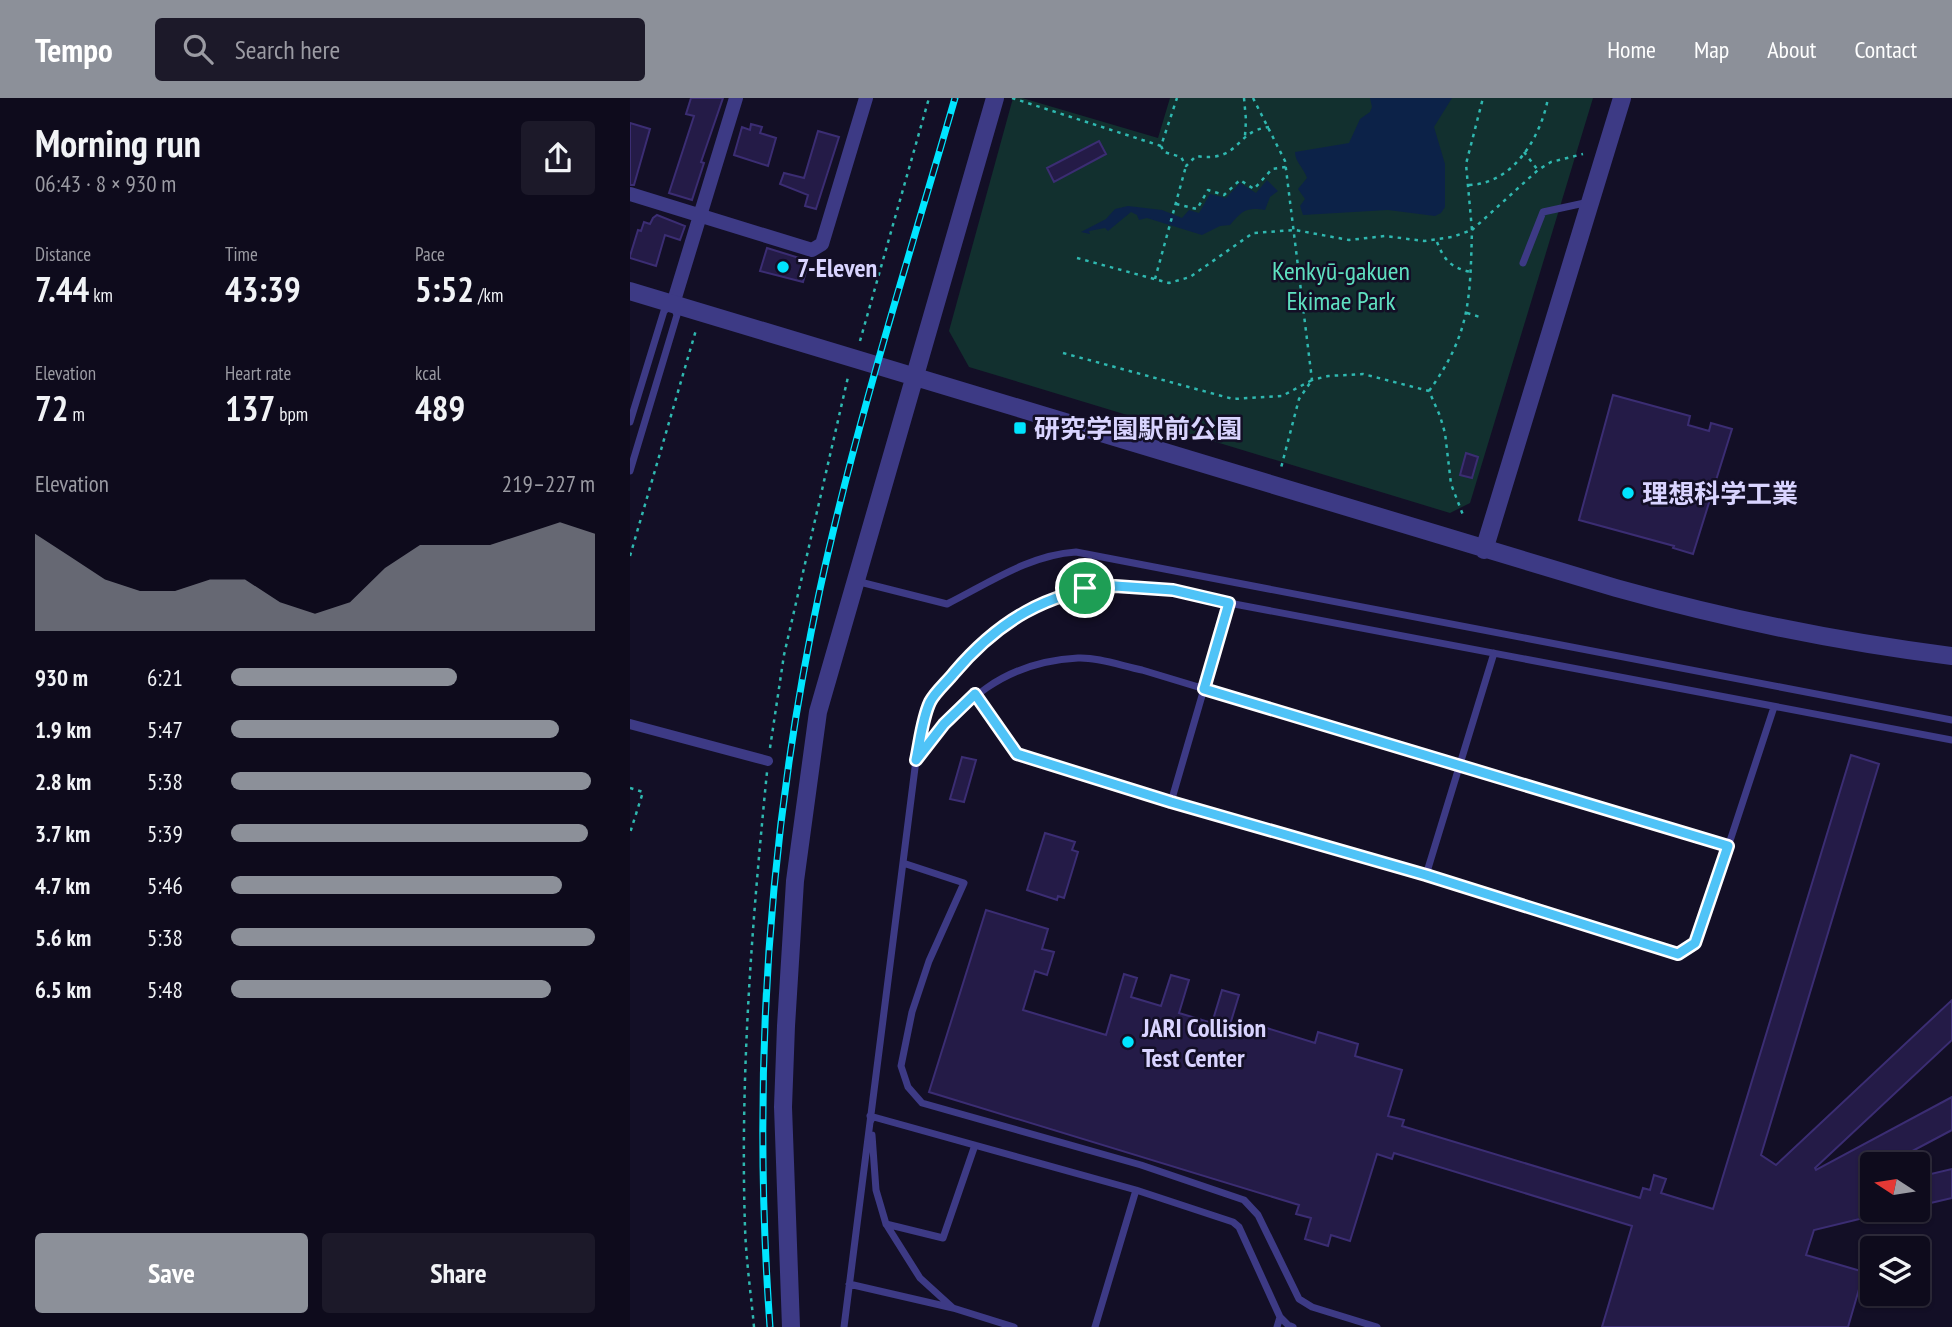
<!DOCTYPE html>
<meta charset="utf-8">
<style>
body{margin:0;font-family:"PT Sans Narrow","Noto Sans JP",sans-serif;background:#1c1929;color:#f1f3f6;height:100vh;display:flex;flex-direction:column;font-size:26px;white-space:nowrap}
*{box-sizing:border-box;margin:0}
p{font-size:23px;color:#9b9ba3}
.icon{flex:none;width:38px;height:38px;fill:none;stroke:currentColor;stroke-width:2;stroke-linecap:round;stroke-linejoin:round}
.map{position:relative;flex:1;overflow:hidden}
.side{display:flex;flex-direction:column;background:#0e0b1c;width:630px}
.side>*{flex:none}
.needle{width:46px;rotate:282deg}
.buttons{position:absolute;left:1230px;top:1054px;display:grid;gap:14px}
.buttons a{display:grid;place-items:center;width:70px;height:70px;border-radius:7px;background:#0e0b1c;box-shadow:0 2px 5px #0004,0 0 0 2px #2e2b3b;font-size:35px}
.pin{position:absolute;display:grid;place-items:center;width:60px;height:60px;color:#fff;margin:-30px;border:4px solid #fff;border-radius:50%;box-shadow:0 2px 7px #0007}
.round{display:grid;place-items:center;flex:none;width:74px;height:74px;border-radius:7px;background:#1c1929}
.headline{display:flex;align-items:center;justify-content:space-between;height:119px;padding:0 35px}
h1{font-size:38px;font-weight:700;line-height:52px}
.metrics{display:grid;grid-template-columns:repeat(3,1fr);gap:10px;height:119px;padding:7px 35px}
.metrics div{display:grid;align-content:center}
.metrics b{font-size:35px;font-weight:700}
.metrics small{font-size:19px;font-weight:400}
.metrics p{font-size:19px}
.chart{height:196px;padding:14px 35px}
.chart p{display:flex;justify-content:space-between}
.chart svg{width:100%;height:126px;margin-top:7px;fill:#8c9099;opacity:.7}
.action{display:flex;gap:14px;margin-top:auto;padding:14px 35px}
.action a{flex:1;height:80px;border-radius:7px;background:#8c9099;color:#fff;font-size:28px;font-weight:700;line-height:80px;text-align:center}
.action a+a{background:#1c1929;color:#f1f3f6}
ul{padding:0 35px;list-style:none;font-size:23px}
li{display:grid;grid-template-columns:112px 84px 1fr;align-items:center;height:52px}
li i{height:18px;border-radius:9px;background:#8c9099}
header{display:flex;align-items:center;gap:42px;box-sizing:border-box;height:98px;padding:0 35px;background:#8c9099;color:#fff}
header strong{font-size:33px}
nav{display:flex;gap:38px;margin-inline-start:auto;font-size:24px}
.search{width:490px;height:63px;background:#1c1929;display:flex;align-items:center;gap:18px;box-sizing:border-box;padding:0 24px;border-radius:7px;color:#9b9ba3;font-size:26px}
main{display:flex;flex:1;min-height:0}
.map>svg:first-child{display:block}
</style>
<header>
<strong>Tempo</strong>
<div class="search"><svg class="icon" aria-label="search" viewBox="0 0 24 24"><circle cx="10" cy="10" r="6"/><path d="M15 15l6 6"/></svg>Search here</div>
<nav><a>Home</a><a>Map</a><a>About</a><a>Contact</a></nav>
</header>
<main>
<section class="side">
<div class="headline"><div><h1>Morning run</h1><p>06:43 · 8 × 930 m</p></div><a class="round"><svg class="icon" aria-label="share" viewBox="0 0 24 24"><path d="M12 15V3M7 8l5-5 5 5M5 13v7h14v-7"/></svg></a></div>
<div class="metrics">
<div><p>Distance</p><b>7.44<small> km</small></b></div>
<div><p>Time</p><b>43:39</b></div>
<div><p>Pace</p><b>5:52<small> /km</small></b></div>
</div>
<div class="metrics">
<div><p>Elevation</p><b>72<small> m</small></b></div>
<div><p>Heart rate</p><b>137<small> bpm</small></b></div>
<div><p>kcal</p><b>489</b></div>
</div>
<div class="chart"><p><span>Elevation</span>219–227 m</p>
<svg viewBox="0 0 160 44" preserveAspectRatio="none"><path d="M0 44V10L10 18L20 26L30 30L40 30L50 26L60 26L70 34L80 38L90 34L100 22L110 14L120 14L130 14L140 10L150 6L160 10V44z"/></svg>
</div>
<ul>
<li><b>930 m</b>6:21<i style="width:62%"></i></li>
<li><b>1.9 km</b>5:47<i style="width:90%"></i></li>
<li><b>2.8 km</b>5:38<i style="width:99%"></i></li>
<li><b>3.7 km</b>5:39<i style="width:98%"></i></li>
<li><b>4.7 km</b>5:46<i style="width:91%"></i></li>
<li><b>5.6 km</b>5:38<i style="width:100%"></i></li>
<li><b>6.5 km</b>5:48<i style="width:88%"></i></li>
</ul>
<div class="action"><a>Save</a><a>Share</a></div>
</section>
<div class="map">
<svg width="1322" height="1229" viewBox="0 0 1322 1229">
<rect width="100%" height="100%" fill="#130f26"/>
<path fill="#12302f" d="M383,0H392L528,40L540,0H963L840,405L820,415L339,269L319,233Z"/>
<path fill="#0c2248" d="M740,0H822L804,29L815,66V109L811,115L805,118L758,112L673,117L670,108L675,101L668,91L677,80C674,70 665,64 665,54L719,45L730,21L740,14L742,9Z
M637,82L648,93L640,99L635,112C616,109 612,113 600,127L590,128L572,137L517,120L509,122L507,117L501,114L478,133L475,130L459,133L460,136L451,134L476,121L485,111L498,108L532,112L552,120L559,112L569,115L580,96L596,100L610,85L626,95Z"/>
<path fill="#241b47" stroke="#3b2d73" stroke-width="2" d="M61,0H93L71,64L74,65L62,102L39,95L64,18L56,16Z
M0,25L20,31L4,87H0Z
M121,26L132,29L130,35L146,40L138,68L104,57L112,29L120,32Z
M188,33L209,39L186,111L175,108L178,97L150,86L154,75L174,80Z
M469,43L476,56L424,84L417,70Z
M27,117L55,128L50,142L35,137L26,168L0,160V158L8,132L11,133L14,124L20,126L23,120Z
M137,150L179,163L173,184L130,173Z
M983,297L1060,318L1058,327L1079,333L1081,325L1102,331L1063,456L1043,450L1044,448L949,422Z
M836,355L848,359L842,380L830,377Z
M1221,657L1249,666L1131,1057L1146,1067L1322,902V942L1185,1070L1186,1072L1322,999V1032L1258,1066H1242V1118L1184,1132L1176,1157L1234,1174L1218,1229H972L1002,1128L764,1055L762,1061L747,1056L720,1143L701,1137L698,1148L675,1141L681,1120L666,1116L669,1107L299,994L356,812L418,831L412,851L424,854L417,877L405,873L393,912L476,937L494,876L507,880L501,899L531,908L541,877L559,882L549,915L582,925L592,892L609,897L599,930L624,938L627,927L685,945L688,934L728,946L725,958L772,972L758,1018L774,1022L772,1028L1010,1100L1013,1090L1020,1092L1024,1077L1036,1081L1031,1095L1083,1111Z
M332,659L346,662L334,704L320,701Z
M415,735L445,744L442,752L448,754L434,800L428,798L427,802L397,792Z
M1322,1071V1100L1288,1108V1079Z"/>
<g fill="none" stroke-linecap="round" stroke-linejoin="round">
<path stroke="#2fb8b0" stroke-width="2.5" stroke-dasharray="3.5 5" stroke-linecap="butt" d="M382,0L531,48L547,0
M614,0L616,22L615,38
M623,0L655,63L682,282L698,278L733,276L799,293L810,318L815,335L821,386L833,417
M531,48L534,54L551,59L556,68L566,58C611,65 604,33 639,29
M894,54L907,71
M839,87C883,86 911,39 918,0
M546,106L567,111L578,92L594,97L610,82L624,91L642,71L656,69
M807,144C814,162 821,170 841,174
M447,160L539,185L560,179L623,135L665,132L719,142L755,138L794,143L822,139L842,132L836,66L853,0
M525,181L556,68
M837,215L853,220
M230,243L299,0
M433,255L603,301L652,298L682,282L669,301L651,370
M799,293C841,235 840,200 842,132L908,72L921,64L953,56
M0,458L66,232
M140,650L154,557L218,279
M0,690L13,694L0,735
M124,1229C121,1196 116,1162 115,1129C110,977 122,825 137,674"/>
<path stroke="#3d3a85" stroke-width="7" d="M893,165L913,114L959,104
M0,324L34,213L43,206L47,217L0,373
M226,483L317,506C359,485 399,457 446,454L1322,622
M599,505L541,704L796,777L1048,856L1065,845L1098,749
M345,596L387,656L541,704
M289,659C333,603 372,564 448,560C468,559 492,568 512,572L1098,749L1144,609
M273,765L334,785L299,863L282,914L271,968L278,989L292,1005L511,1067L614,1102L628,1117L669,1201L682,1209L747,1229
M796,777L864,555
M241,1022L240,1018L506,1092L603,1124L609,1129L650,1219L647,1229
M242,1037L246,1092L256,1126L290,1180L323,1210
M256,1126L313,1140L345,1047
M219,1186L323,1210L384,1229
M650,1219L658,1227L663,1229
M214,1229L286,662C290,644 293,622 300,605C307,590 324,576 334,563C353,541 375,524 401,511C471,475 526,489 599,505L1322,642
M465,1229L506,1092"/>
<path stroke="#3d3a85" stroke-width="10" d="M0,626L138,663"/>
<path stroke="#3d3a85" stroke-width="14" d="M0,96L182,152L192,146L236,0
M43,206L106,0"/>
<path stroke="#3d3a85" stroke-width="18" d="M0,193L986,490C1097,521 1209,544 1322,558
M854,452L992,0
M161,1229L153,1009L156,928L165,783L188,614L365,0"/>
<defs>
<path id="rail" d="M140,1229C122,982 138,733 190,491C226,325 278,163 325,0"/>
</defs>
<use href="#rail" stroke="#00e5ff" stroke-width="7"/>
<use href="#rail" stroke="#130f26" stroke-width="4.5" stroke-dasharray="13" stroke-linecap="butt"/>
</g>
<g fill="none" stroke-linecap="round" stroke-linejoin="round">
<defs>
<path id="route" d="M485,488L543,492L599,505L574,591L1098,748L1065,845L1048,856L796,777L541,704L387,656L345,596L314,626L286,662C290,644 292,621 300,604C305,594 317,584 324,575C367,524 417,493 485,488Z"/>
</defs>
<use href="#route" stroke="#fff" stroke-width="14"/>
<use href="#route" stroke="#4fc3f7" stroke-width="9"/>
</g>
<g fill="#00e5ff" stroke="#130f26" stroke-width="2.5">
<circle cx="153" cy="169" r="7"/>
<rect x="383" y="323" width="14" height="14" rx="3.5"/>
<circle cx="998" cy="395" r="7"/>
<circle cx="498" cy="944" r="7"/>
</g>
<g text-anchor="middle" dominant-baseline="central" stroke-width="5" stroke-linejoin="round" paint-order="stroke">
<g font-size="26" font-weight="bold" fill="#d9d4ff" stroke="#130f26" text-anchor="start">
<text x="167" y="169">7-Eleven</text>
<text x="404" y="330">研究学園駅前公園</text>
<text x="1012" y="395">理想科学工業</text>
<text x="512" y="929">JARI Collision<tspan x="512" dy="30">Test Center</tspan></text>
</g>
<g font-size="26" fill="#5fe0c0" stroke="#130f26">
<text x="711" y="172">Kenkyū-gakuen<tspan x="711" dy="30">Ekimae Park</tspan></text>
</g>
</g>
</svg>
<div class="buttons">
<a><svg class="needle" viewBox="-14 -14 28 28"><path d="M0-13l5 13h-10z" fill="#e53935"/><path d="M0 13l5-13h-10z" fill="#9b9ba3"/></svg></a>
<a><svg class="icon" aria-label="layers" viewBox="0 0 24 24"><path d="M12 4l9 5-9 5-9-5zM3 14l9 5 9-5"/></svg></a>
</div>
<div class="pin" style="left:455px;top:490px;background:#1e9e55"><svg class="icon" aria-label="arrive" viewBox="0 0 24 24"><path d="M6 21V4h12l-3 4 3 4H6"/></svg></div>
</div>
</main>
